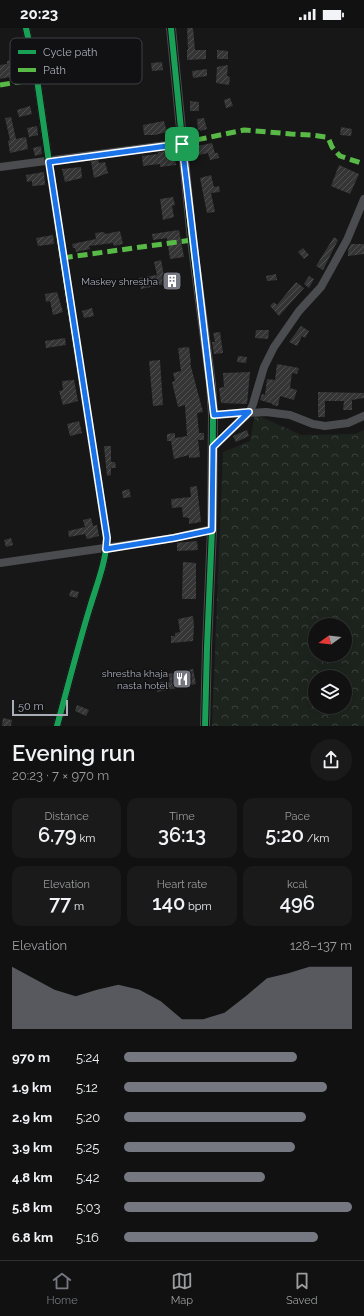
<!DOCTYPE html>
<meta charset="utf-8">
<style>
body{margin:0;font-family:Raleway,sans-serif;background:#1a1a1a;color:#f1f3f6;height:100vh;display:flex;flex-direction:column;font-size:15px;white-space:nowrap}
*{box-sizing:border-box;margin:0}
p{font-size:13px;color:#9c9d9f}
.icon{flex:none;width:22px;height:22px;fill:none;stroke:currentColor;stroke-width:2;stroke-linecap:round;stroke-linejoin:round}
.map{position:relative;height:698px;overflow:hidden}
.drawer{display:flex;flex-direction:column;background:#111;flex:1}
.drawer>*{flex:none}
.needle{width:26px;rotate:255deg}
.fabs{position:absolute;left:308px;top:590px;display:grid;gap:8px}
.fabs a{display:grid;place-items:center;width:44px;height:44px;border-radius:50%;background:#111;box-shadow:0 4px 16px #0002,0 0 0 1px #303131;font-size:20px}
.scale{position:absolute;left:12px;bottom:10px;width:56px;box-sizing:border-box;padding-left:4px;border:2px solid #a8adb8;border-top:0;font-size:11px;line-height:14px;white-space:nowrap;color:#a8adb8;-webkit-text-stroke:3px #111113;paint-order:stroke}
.pin{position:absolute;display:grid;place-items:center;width:34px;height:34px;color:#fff;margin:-17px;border-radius:8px;box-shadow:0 2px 6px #0006}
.round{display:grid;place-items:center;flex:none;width:42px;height:42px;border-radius:21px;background:#1a1a1a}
.head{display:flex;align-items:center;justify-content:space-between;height:68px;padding:0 12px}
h1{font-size:22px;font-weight:600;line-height:30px}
.metrics{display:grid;grid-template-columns:repeat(3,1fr);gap:6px;height:68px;padding:4px 12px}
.metrics div{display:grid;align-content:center;border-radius:10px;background:#1a1a1a;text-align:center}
.metrics b{font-size:20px;font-weight:600}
.metrics small{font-size:11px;font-weight:400}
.metrics p{font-size:11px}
.chart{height:112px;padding:8px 12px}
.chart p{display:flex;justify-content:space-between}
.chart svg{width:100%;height:72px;margin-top:4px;fill:#757880;opacity:.7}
ul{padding:0 12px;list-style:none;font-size:13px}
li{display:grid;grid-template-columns:64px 48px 1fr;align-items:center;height:30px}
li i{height:10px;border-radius:5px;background:#757880}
.status{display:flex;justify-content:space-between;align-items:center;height:28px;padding:0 20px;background:#111;direction:ltr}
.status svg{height:11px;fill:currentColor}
.menu{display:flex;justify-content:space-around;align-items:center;height:56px;border-top:1px solid #303131;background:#111;font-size:11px;color:#9c9d9f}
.menu a{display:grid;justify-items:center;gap:2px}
.menu .active{color:#757880}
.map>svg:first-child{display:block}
</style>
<div class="status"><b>20:23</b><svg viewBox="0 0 49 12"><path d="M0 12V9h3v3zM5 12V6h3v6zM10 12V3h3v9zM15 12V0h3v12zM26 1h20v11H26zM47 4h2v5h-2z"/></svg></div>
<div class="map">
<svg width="364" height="698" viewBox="0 0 364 698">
<defs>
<pattern id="forest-crowns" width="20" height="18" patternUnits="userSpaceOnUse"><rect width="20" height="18" fill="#1d241e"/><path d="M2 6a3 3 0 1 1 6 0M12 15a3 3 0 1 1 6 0" fill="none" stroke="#3b413d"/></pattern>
<pattern id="building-hatch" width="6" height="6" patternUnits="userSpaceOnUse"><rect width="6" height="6" fill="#353536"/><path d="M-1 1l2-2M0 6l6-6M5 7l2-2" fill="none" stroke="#4f5051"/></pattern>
</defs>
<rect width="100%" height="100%" fill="#171717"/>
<path fill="url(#forest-crowns)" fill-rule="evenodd" d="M255,386L301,407L355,406L364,402V698H212L223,424L250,413ZM315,597H345V627H315ZM315,649H345V679H315Z"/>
<path fill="url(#building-hatch)" d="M187,0H193L195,22H206V31L187,32V22H188Z
M217,22L228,23V31H217Z
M20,31L22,48L9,50V49L0,51V37L7,36V33Z
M162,34L163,42L152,43L151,35Z
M228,37L227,48L230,49L229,57L216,55L217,39Z
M207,41V48L193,50L192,43Z
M230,70L233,78L226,80L224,72Z
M190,73L199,74V83H190Z
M30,78L32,86L19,89L17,82Z
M11,89L16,111L26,109L28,121L10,125L8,113L10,112L5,90Z
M204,90L207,101L200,103V101L198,102L197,91Z
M164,93L167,104L155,107H144L143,97Z
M37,98L38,107L29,109L27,100Z
M341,99L352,101L351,108L340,107Z
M212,115L215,125H218L219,130L210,132L208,125L190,129V125L199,121L198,118Z
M41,118L42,126L35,128L33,120Z
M174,122L176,137L160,139V136L143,138L142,128L158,126V124Z
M98,132L99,135L105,134L108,145L94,150L91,133Z
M339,137L359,146L350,166L331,158Z
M81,139L82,150L65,154L62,141Z
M44,144L45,157L32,158V153L27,154L26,147Z
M211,147L214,159L219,158L220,164L211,165L215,184L207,185L200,150Z
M173,169L175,177L172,178L174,189L163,192L160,171Z
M179,202L184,229L170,231L167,210L153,212L152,206Z
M120,203L123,216L114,218L113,215L89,218L90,221L76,224L75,220H73L72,216L96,211L95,205L104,204L105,206Z
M53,207L54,216L38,218L36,210Z
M334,209L338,212L323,242L316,238Z
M351,216H364V226L348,228V222Z
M303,220L309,227L304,231L298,224Z
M161,232L164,248L178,246L180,257L165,259V256L141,261L139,250L157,247L154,234Z
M276,246L277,252L267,253L266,248Z
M309,248L314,251L309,260L304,256Z
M296,254L304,260L279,288L270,278L274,274L277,277Z
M57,264L63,284L53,287L50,273L46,274L45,266Z
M92,280L94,288L84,290L82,283Z
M301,298L309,303L305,310L302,308L297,318L289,314Z
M256,302H269L268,311L255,310Z
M220,304L223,325L214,326L212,314H215L213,305Z
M65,310L66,317L46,320L45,313Z
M189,319L191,335H190L203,384L197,385L199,405H204V412H198L200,429L189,430V427L174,431L171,413H167V406L175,405V410L187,408L185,377L178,379L172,354L175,353L173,345L181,343L178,320Z
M238,328L247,329L246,335L237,334Z
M160,332L163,377L153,378L149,333Z
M277,336L299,340L297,346L292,345L290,360L297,362L294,372L280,368L278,378L272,377L273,376L260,372L262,366L265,367L267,351L275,352Z
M250,344L247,376L221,375L219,360L224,359L223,345Z
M74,352L78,373L63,377L59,363L63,362L62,353Z
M318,364L364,365V370L352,372V382H343L344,373H325V389H318Z
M79,393L82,405L70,408L67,396Z
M247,402L249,408L236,414L233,408Z
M104,418H111V434H115L116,440H111V447L107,448Z
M197,458L201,494L189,496V490L183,489L182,479L172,480L171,471L191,469L190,459Z
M129,461L131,469L123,470L122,463Z
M91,490L93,498L97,497L99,508L87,511L85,506L69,509L68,503L85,499L83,492Z
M11,510L13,517L6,519L4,512Z
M197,513L198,522L177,523V515Z
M183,534L196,535V571H182Z
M71,562L79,564L77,570L69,568Z
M193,588L194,598L193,613L171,615V608H175V605L180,604L178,591Z
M193,641L196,656L157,664V654H170L168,646Z
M77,677L89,682L86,688L75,683Z
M3,690L12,692L11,698H2Z"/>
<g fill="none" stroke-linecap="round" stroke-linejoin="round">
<path stroke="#4b4c50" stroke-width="8" d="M26,0L37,51L63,231L107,510C106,534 97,556 90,579C78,618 68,658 57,698
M0,139L182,115
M213,387L266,384L290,387L313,396L325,398L348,395L364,388
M213,419L249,385L253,376L264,339L274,319L299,283L321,259L347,212L364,171
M0,535L174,510L212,501"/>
<path stroke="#4b4c50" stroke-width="10" d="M171,0L192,212L211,356L213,387L212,501L207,619L205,698"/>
<path stroke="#58b947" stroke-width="5" stroke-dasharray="10 5" stroke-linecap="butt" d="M0,57L37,51
M182,115L244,102L291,106L311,107L326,109L329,112L332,119L340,128L364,136
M63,231L69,229L192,212"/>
<defs>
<path id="cycleway" d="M26,0L37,51L63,231L107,510C106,534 97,556 90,579C78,618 68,658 57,698
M171,0L192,212L211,356L213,387L212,501L207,619L205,698"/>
</defs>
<use href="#cycleway" stroke="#111113" stroke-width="8"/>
<use href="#cycleway" stroke="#1a9f57" stroke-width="6"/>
</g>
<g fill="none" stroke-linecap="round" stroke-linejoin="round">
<defs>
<path id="route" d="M182,116L214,387L249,384L213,419L212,502L174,510L106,521L107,510L49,134Z"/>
</defs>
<use href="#route" stroke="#fff" stroke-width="8"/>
<use href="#route" stroke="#1a73e8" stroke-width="5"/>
</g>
<defs>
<symbol id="building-square" viewBox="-11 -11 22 22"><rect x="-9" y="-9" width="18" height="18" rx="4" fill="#757880" stroke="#111113"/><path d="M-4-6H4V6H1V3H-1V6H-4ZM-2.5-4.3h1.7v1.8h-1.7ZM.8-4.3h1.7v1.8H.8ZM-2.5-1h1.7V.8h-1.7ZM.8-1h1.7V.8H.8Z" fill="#fff"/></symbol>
<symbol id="restaurant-square" viewBox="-11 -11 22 22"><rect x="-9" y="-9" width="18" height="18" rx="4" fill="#757880" stroke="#111113"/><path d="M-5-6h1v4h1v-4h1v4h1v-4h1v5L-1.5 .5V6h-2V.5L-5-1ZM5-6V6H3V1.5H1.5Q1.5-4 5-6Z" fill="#fff"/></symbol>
</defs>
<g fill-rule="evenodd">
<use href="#building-square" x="161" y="242" width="22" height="22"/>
<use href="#restaurant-square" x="171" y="640" width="22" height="22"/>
</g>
<g text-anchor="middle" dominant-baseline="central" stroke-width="3" stroke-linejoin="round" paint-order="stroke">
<g font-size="10" fill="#a8adb8" stroke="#111113" text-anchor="end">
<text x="158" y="253">Maskey shrestha</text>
<text x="168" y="645">shrestha khaja<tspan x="168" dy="12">nasta hotel</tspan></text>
</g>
</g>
<rect x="10" y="10" width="132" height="46" rx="6" fill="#111113" stroke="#3e4045" stroke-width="1"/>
<rect x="18" y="22" width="18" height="4" fill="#1a9f57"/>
<rect x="18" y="40" width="18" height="4" fill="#58b947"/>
<g font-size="11" fill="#a8adb8">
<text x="43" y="28">Cycle path</text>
<text x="43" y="46">Path</text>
</g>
</svg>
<div class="fabs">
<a><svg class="needle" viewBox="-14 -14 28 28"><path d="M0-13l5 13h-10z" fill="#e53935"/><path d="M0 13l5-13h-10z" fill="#9c9d9f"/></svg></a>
<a><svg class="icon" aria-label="layers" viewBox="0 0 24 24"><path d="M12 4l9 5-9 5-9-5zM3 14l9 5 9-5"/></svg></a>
</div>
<div class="scale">50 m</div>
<div class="pin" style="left:182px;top:116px;background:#1e9e55"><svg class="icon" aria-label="arrive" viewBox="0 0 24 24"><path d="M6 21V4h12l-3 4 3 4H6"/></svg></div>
</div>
<section class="drawer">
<div class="head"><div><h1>Evening run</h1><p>20:23 · 7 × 970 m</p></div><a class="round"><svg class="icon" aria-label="share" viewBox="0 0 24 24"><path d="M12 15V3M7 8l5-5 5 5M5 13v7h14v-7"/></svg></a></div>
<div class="metrics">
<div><p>Distance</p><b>6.79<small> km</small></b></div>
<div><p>Time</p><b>36:13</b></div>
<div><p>Pace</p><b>5:20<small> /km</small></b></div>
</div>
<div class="metrics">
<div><p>Elevation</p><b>77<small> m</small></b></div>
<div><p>Heart rate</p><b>140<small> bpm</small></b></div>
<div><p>kcal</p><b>496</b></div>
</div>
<div class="chart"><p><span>Elevation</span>128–137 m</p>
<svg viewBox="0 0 160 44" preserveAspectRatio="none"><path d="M0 44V6L10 13L20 20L30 24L40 20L50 17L60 20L70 27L80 38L90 38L100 34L110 24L120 13L130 10L140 6L150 6L160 6V44z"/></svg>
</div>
<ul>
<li><b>970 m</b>5:24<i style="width:76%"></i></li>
<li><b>1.9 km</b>5:12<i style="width:89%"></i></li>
<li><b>2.9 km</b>5:20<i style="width:80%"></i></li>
<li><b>3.9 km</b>5:25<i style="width:75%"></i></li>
<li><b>4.8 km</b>5:42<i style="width:62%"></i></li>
<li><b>5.8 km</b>5:03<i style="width:100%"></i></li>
<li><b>6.8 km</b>5:16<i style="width:85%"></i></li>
</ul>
</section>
<nav class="menu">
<a class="active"><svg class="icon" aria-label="home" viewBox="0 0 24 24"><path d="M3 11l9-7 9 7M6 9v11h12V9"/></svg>Home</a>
<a><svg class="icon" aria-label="map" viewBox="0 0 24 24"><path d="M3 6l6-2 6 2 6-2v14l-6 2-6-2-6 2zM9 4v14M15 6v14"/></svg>Map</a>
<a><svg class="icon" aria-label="saved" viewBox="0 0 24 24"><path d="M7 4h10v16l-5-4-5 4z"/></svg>Saved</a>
</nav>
